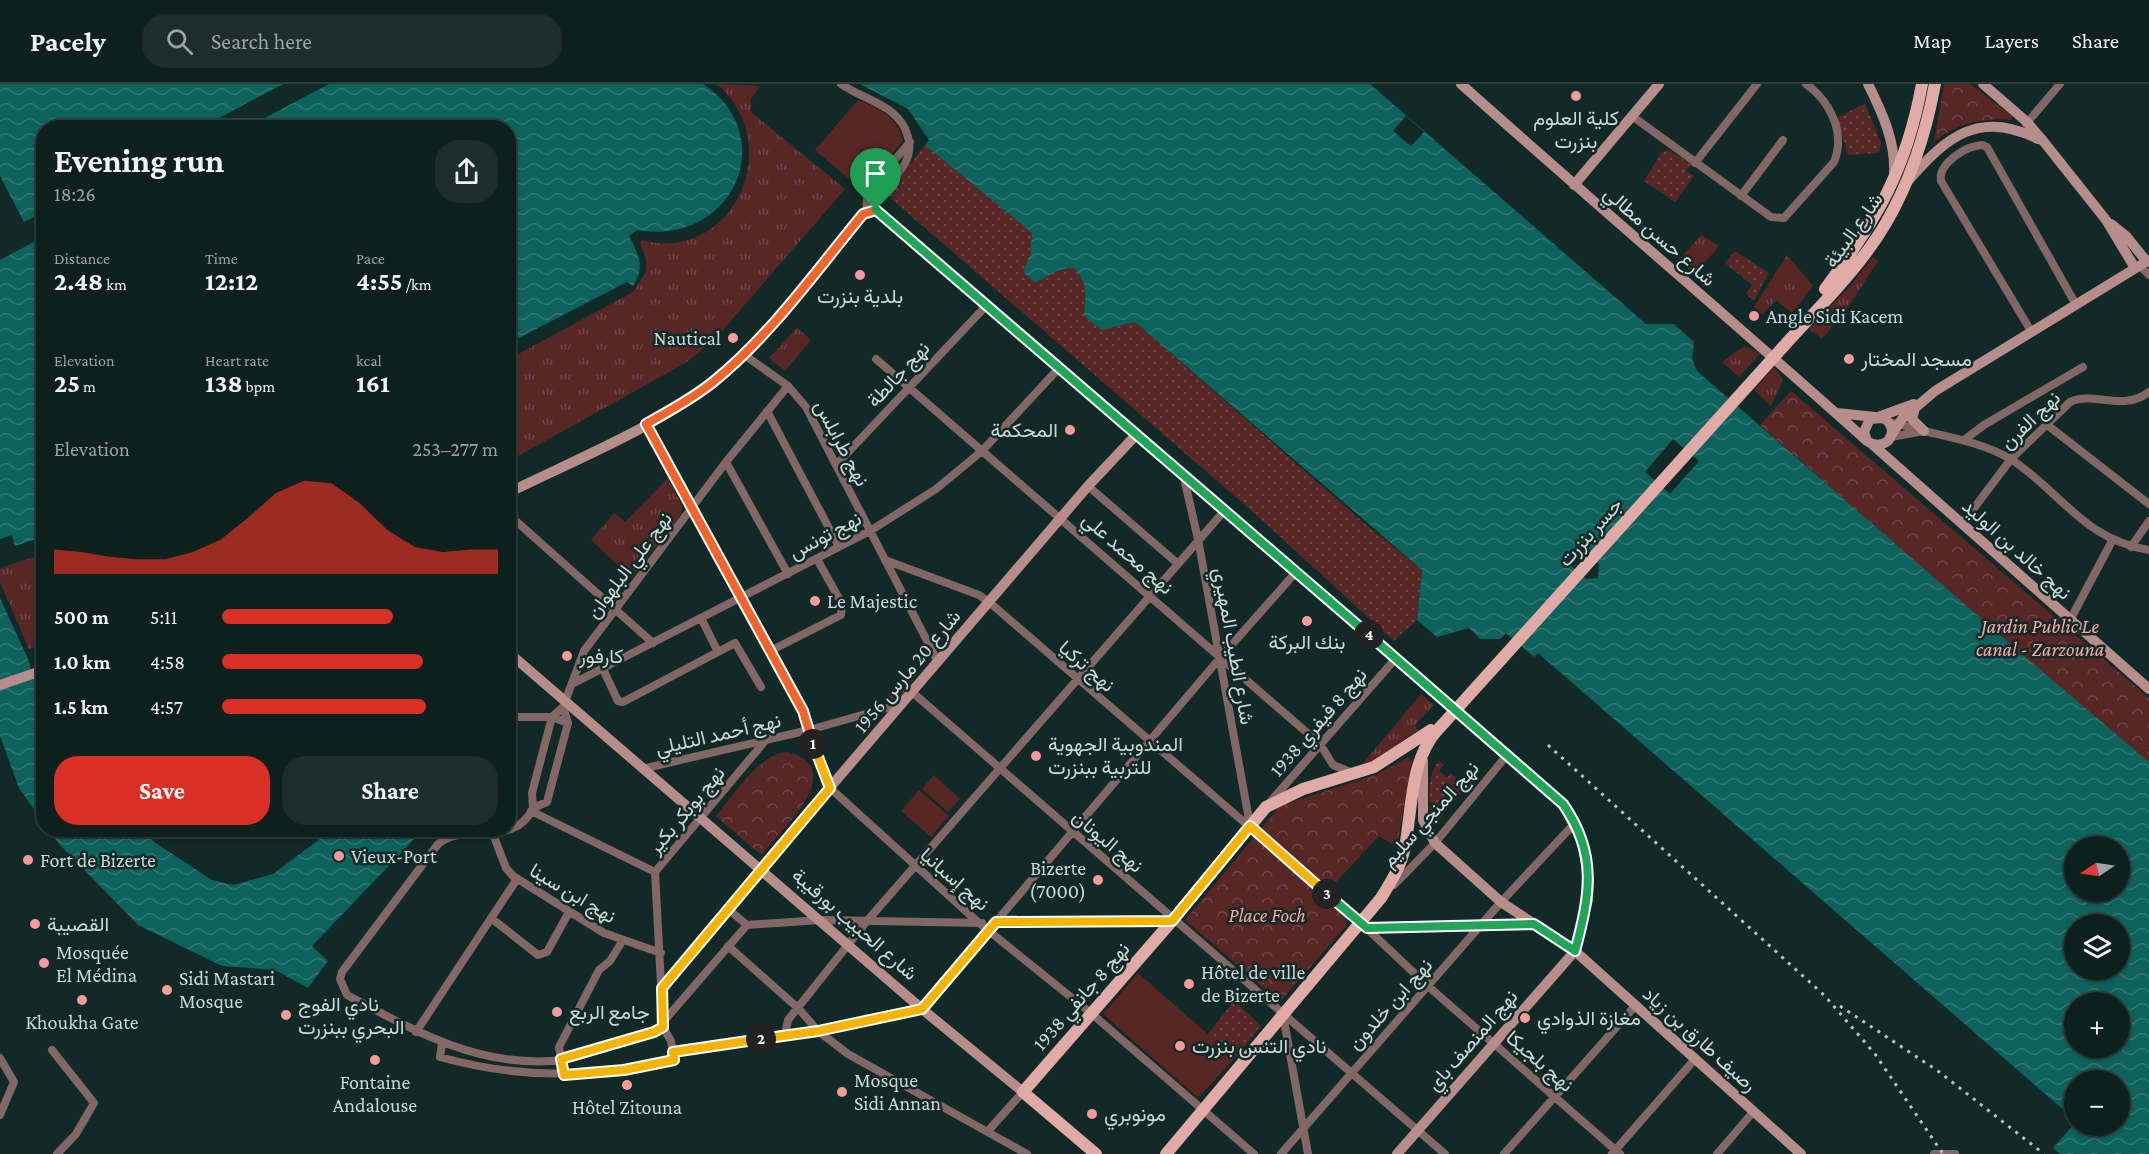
<!DOCTYPE html>
<meta charset="utf-8">
<style>
body{margin:0;font-family:"Crimson Pro",Vazirmatn,serif;background:#1c2d2a;color:#f1f3f6;height:100vh;display:flex;flex-direction:column;font-size:22px;white-space:nowrap}
*{box-sizing:border-box;margin:0}
p{font-size:20px;color:#9ba3a4}
.icon{flex:none;width:33px;height:33px;fill:none;stroke:currentColor;stroke-width:2;stroke-linecap:round;stroke-linejoin:round}
.map{position:relative;flex:1;overflow:hidden}
.drawer{position:absolute;left:36px;top:36px;width:480px;height:717px;display:flex;flex-direction:column;background:#0e201d;border-radius:24px;box-shadow:0 2px 4px #0004,0 0 0 2px #2e3e3b}
.drawer>*{flex:none}
.needle{width:39px;rotate:257deg}
.controls{position:absolute;left:2064px;top:752px;display:grid;gap:12px}
.controls a{display:grid;place-items:center;width:66px;height:66px;border-radius:50%;background:#0e201d;box-shadow:0 2px 4px #0004,0 0 0 2px #2e3e3b;font-size:30px}
.pin{position:absolute;display:grid;place-items:center;width:51px;height:51px;color:#fff;margin:-62px -26px;border-radius:50% 50% 50% 0;rotate:-45deg;box-shadow:0 0 6px #0007}
.pin .icon{rotate:45deg}
.km{position:absolute;width:30px;height:30px;margin:-15px;border-radius:50%;background:#222;color:#fff;font-size:16px;line-height:30px;text-align:center}
.round{display:grid;place-items:center;flex:none;width:63px;height:63px;border-radius:24px;background:#1c2d2a}
.overview{display:flex;align-items:center;justify-content:space-between;height:102px;padding:0 18px}
h1{font-size:33px;font-weight:700;line-height:45px}
.figures{display:grid;grid-template-columns:repeat(3,1fr);gap:9px;height:102px;padding:6px 18px}
.figures div{display:grid;align-content:center}
.figures b{font-size:26px;font-weight:700}
.figures small{font-size:16px;font-weight:400}
.figures p{font-size:16px}
.chart{height:168px;padding:12px 18px}
.chart p{display:flex;justify-content:space-between}
.chart svg{width:100%;height:108px;margin-top:6px;fill:#d93025;opacity:.7}
.action{display:flex;gap:12px;margin-top:auto;padding:12px 18px}
.action a{flex:1;height:69px;border-radius:24px;background:#d93025;color:#fff;font-size:24px;font-weight:700;line-height:69px;text-align:center}
.action a+a{background:#1c2d2a;color:#f1f3f6}
ul{padding:0 18px;list-style:none;font-size:20px}
li{display:grid;grid-template-columns:96px 72px 1fr;align-items:center;height:45px}
li i{height:15px;border-radius:8px;background:#d93025}
header{display:flex;align-items:center;gap:36px;box-sizing:border-box;height:84px;padding:0 30px;background:#0e201d;border-bottom:2px solid #2e3e3b}
header strong{font-size:28px}
nav{display:flex;gap:33px;margin-inline-start:auto;font-size:21px}
.search{width:420px;height:54px;background:#1c2d2a;display:flex;align-items:center;gap:15px;box-sizing:border-box;padding:0 21px;border-radius:24px;color:#9ba3a4;font-size:22px}
.map>svg:first-child{display:block}
</style>
<header>
<strong>Pacely</strong>
<div class="search"><svg class="icon" aria-label="search" viewBox="0 0 24 24"><circle cx="10" cy="10" r="6"/><path d="M15 15l6 6"/></svg>Search here</div>
<nav><a>Map</a><a>Layers</a><a>Share</a></nav>
</header>
<div class="map">
<svg width="2149" height="1070" viewBox="0 0 2149 1070">
<defs>
<pattern id="grass-tufts" width="24" height="20" patternUnits="userSpaceOnUse" patternTransform="scale(1.5)"><rect width="24" height="20" fill="#592626"/><path d="M3 7l-1-3M5 7V3M7 7l1-3M15 17l-1-3M17 17v-4M19 17l1-3" fill="none" stroke="#704545"/></pattern>
<pattern id="park-crowns" width="20" height="18" patternUnits="userSpaceOnUse" patternTransform="scale(1.5)"><rect width="20" height="18" fill="#592626"/><path d="M2 6a3 3 0 1 1 6 0M12 15a3 3 0 1 1 6 0" fill="none" stroke="#704545"/></pattern>
<pattern id="garden-dots" width="8" height="8" patternUnits="userSpaceOnUse" patternTransform="scale(1.5)"><rect width="8" height="8" fill="#592626"/><path d="M2 2h.1M6 6h.1" fill="none" stroke="#704545" stroke-width="1.8" stroke-linecap="round"/></pattern>
<pattern id="water-waves" width="16" height="10" patternUnits="userSpaceOnUse" patternTransform="scale(1.5)"><rect width="16" height="10" fill="#0d625b"/><path d="M0 5q4-4 8 0t8 0" fill="none" stroke="#2f7872"/></pattern>
</defs>
<rect width="100%" height="100%" fill="#122a27"/>
<path fill="url(#grass-tufts)" d="M717,0L760,2L751,15V28L845,105L716,254L687,278L509,377V275L633,208L646,188V176L640,159L642,156C732,181 788,61 717,0Z
M1701,151L1719,162L1696,189L1680,175Z
M1787,171L1813,202L1792,229L1776,216L1762,231L1754,223Z
M1873,173L1878,177L1846,226L1822,255L1809,245L1851,201Z
M797,244L811,256L785,287L769,274Z
M1744,262L1760,270L1739,293L1722,278Z
M1774,283L1783,296L1771,322L1754,306Z
M668,394L682,422L681,430L632,494L591,456L614,429L625,438Z
M43,470V560L29,565L0,498V484Z
M913,582L917,584C915,597 904,614 890,618L885,615Z
M1421,610L1434,621L1415,641L1418,646L1367,681L1364,678Z"/>
<path fill="url(#park-crowns)" d="M1944,0H1970L2012,32L2011,36C1982,34 1957,39 1934,58Z
M1791,307L2149,614V678L2031,579L1760,341Z
M788,668C850,685 781,747 761,771L716,732C734,711 759,669 788,668Z
M1408,673L1412,677L1397,763L1379,752L1322,813L1346,834V842L1280,918L1185,836L1280,722L1378,690Z"/>
<path fill="url(#garden-dots)" d="M1865,19L1881,59L1879,69L1848,71L1837,34Z
M925,61L1033,149L1030,171L1023,188L1035,199L1057,187L1072,183C1089,197 1085,211 1084,232L1101,246L1135,238L1364,439L1422,486L1417,536L1394,557L1253,428L887,111Z
M1669,66L1691,80L1686,87L1694,92L1675,118L1644,97L1662,68Z
M1735,167L1769,189L1754,217L1746,210L1752,201L1725,179Z
M1439,677L1444,681L1439,686L1447,694L1451,689L1466,703L1437,738L1432,737C1429,718 1426,691 1439,677Z
M1234,917L1261,942L1235,974L1208,950Z"/>
<path fill="#592626" d="M858,16C877,23 900,35 903,57L862,106L815,66Z
M934,691L960,715L948,728L922,705Z
M919,706L949,732L931,753L901,727Z
M1138,889L1235,974L1200,1012H1196L1103,930Z"/>
<path fill="url(#water-waves)" fill-rule="evenodd" d="M0,0H283L202,43L44,44L43,128L24,138L0,92Z
M329,0H703C781,51 734,163 637,146L629,152C638,170 646,183 633,202L627,198L509,259L508,44L248,43Z
M860,0H1370L1646,240H1674L1694,258L1692,275L1697,287L2031,578L2149,678V1070H2060L2053,1064L2074,1040L2120,1041V996H2074V1035L1538,569L1534,573L1506,549L1500,555H1480L1469,544L1437,553L1417,536L1422,486L1135,238L1101,246L1084,232C1085,211 1089,197 1072,183L1057,187L1035,199L1023,188L1030,171L1032,149L925,61L929,56L908,25ZM1673,355L1699,377L1670,410L1645,388ZM1582,465L1599,480L1598,494L1586,495L1570,481V467ZM2074,762H2120V807H2074ZM2074,840H2120V885H2074ZM2074,918H2120V963H2074Z
M43,153V453L15,462L12,451L0,455V176Z
M0,514L28,575L35,601V623L43,632V738L19,704L0,652Z
M49,746H144L154,758L212,796L233,801L273,790L332,746H423L312,862L328,877L308,904L275,886L222,882L138,841L59,760Z"/>
<path fill="#122a27" d="M1406,32L1424,48L1411,62L1393,47Z"/>
<g fill="none" stroke-linecap="round" stroke-linejoin="round">
<path stroke="#826766" stroke-width="8" d="M841,0C865,17 900,21 908,53C912,66 907,79 899,88C888,100 877,109 875,126
M1632,32L1771,133L1784,134L1834,78C1846,49 1830,17 1806,0
M2026,40L2060,0
M1695,79L1757,0
M1741,112L1783,56
M866,127L868,107L910,58
M2140,182L2149,191
M2031,247L1941,97C1938,79 1966,62 1982,61L1987,63L2075,219
M743,270L788,302L806,323L938,578
M876,275L1320,660L1333,681L1353,689
M767,327L839,463
M646,340L803,627L830,704L979,839L1092,930L1254,1070
M2046,340L2149,420
M1924,347C1953,354 1987,360 2012,376C2062,409 2084,456 2149,466
M1891,353L1924,347L1894,339
M1964,356L1984,341L2083,283
M726,378L788,490
M836,381L986,222
M1184,394L1198,455L1250,741
M1088,402L1177,479
M508,430L653,559
M1962,440L2011,375L2070,318C2094,307 2123,328 2149,308
M2131,463L2149,437
M885,476L979,511L989,518L1361,839L1429,903L1620,1070
M701,534L718,568
M2070,536L2112,457
M770,567L841,531L842,520L817,475
M603,585L618,617L623,618L735,559L761,603
M572,600L870,447L936,405L982,367L1059,284
M912,608L1445,1070
M563,623L584,567L726,378L788,302
M508,633H552L568,639
M646,684L809,646L901,620
M1271,717L1396,574
M533,724C514,765 466,737 438,760L342,888L340,895L347,911C413,946 475,982 552,977C579,975 626,956 653,948L663,943V938L655,788
M533,724L547,718L568,639L563,623
M533,724L532,709L552,633L563,623
M531,727L655,788
M493,750L506,784L513,792L604,849L661,869
M655,788L765,657
M1394,801L1435,759L1507,671
M728,825L747,841L821,836L982,839
M491,834L538,871L547,868L569,828
M994,838L1172,837
M1367,844L1533,840
M728,862L798,924L818,947L848,970L1027,1070
M662,904L761,784
M1283,931L1308,1070
M663,938L747,841
M416,948L517,795
M785,951L788,936L867,837L1225,426
M442,960L440,973C522,996 591,993 674,976L671,957L663,943
M52,966L94,1019L76,1050L57,1070
M673,968L818,947L922,925L1220,574L1296,488
M0,974L14,998L0,1031
M564,991L559,963L599,886L610,877L623,856
M988,1047L1023,1008
M1281,1070L1501,818L1575,739
M1504,1070L1636,921
M1612,1070L1695,975
M1717,1070L1754,1027
M1934,1070H1955"/>
<path stroke="#b78d8b" stroke-width="10" d="M1461,0C1595,120 1733,237 1867,357C1874,362 1881,362 1888,357C1895,348 1892,339 1883,334L1870,335L1864,348L1867,357
M1868,0C1882,28 1896,58 1894,91
M1983,0L2027,38L2044,58L2106,136L2135,184
M1908,97C1946,53 1979,25 2038,55
M1574,101L1659,0
M2111,140L2127,153L2147,178
M1915,324L1912,335L1924,347
M1837,329L1875,333
M1878,333L1914,320
M1892,350L1902,335L1935,307L2149,176
M1873,361L2149,605
M508,409C572,377 660,342 714,297C771,250 816,187 863,130L873,126L880,129L1563,720L1582,757L1589,796L1588,816L1575,867L1397,1070
M508,568L922,925L1023,1008
M0,601L44,586
M1423,677V736L1435,759L1501,818L1575,867L1801,1070
M761,784L1088,402L1136,351"/>
<path stroke="#e0aaa7" stroke-width="12" d="M1825,205C1877,135 1906,87 1922,0
M1783,263C1818,224 1859,185 1886,139C1911,96 1926,49 1935,0
M1096,1070L1023,1008L1172,837L1266,723L1303,705L1374,683L1431,646
M1166,1070L1381,814C1391,798 1401,782 1405,763C1412,726 1410,681 1434,650"/>
<path stroke="#b7c6c4" stroke-width="3" stroke-dasharray="3 6" stroke-linecap="butt" d="M1548,661L1825,912L1875,970L1943,1070
M1840,922L1938,987L2044,1070"/>
<path stroke="#e0aaa7" stroke-width="12" d="M1434,650L1783,263"/>
</g>
<g fill="none" stroke-linecap="round" stroke-linejoin="round">
<defs>
<path id="split-1" d="M813,660L803,627L646,340C669,327 692,315 713,298C770,252 816,187 863,130L876,126"/>
<path id="split-2" d="M761,955L673,968L674,976L624,986L564,991L561,975L654,948L663,943L662,904L830,704L813,660"/>
<path id="split-3" d="M761,955L818,947L922,925L996,838L1172,837L1250,742L1327,810"/>
<path id="split-4" d="M1327,810L1367,844L1534,840L1575,867C1590,811 1598,770 1563,720L1369,551"/>
<path id="split-5" d="M876,126L1369,551"/>
</defs>
<use href="#split-1" stroke="#fff" stroke-width="12"/>
<use href="#split-2" stroke="#fff" stroke-width="12"/>
<use href="#split-3" stroke="#fff" stroke-width="12"/>
<use href="#split-4" stroke="#fff" stroke-width="12"/>
<use href="#split-5" stroke="#fff" stroke-width="12"/>
<use href="#split-1" stroke="#f0652b" stroke-width="8"/>
<use href="#split-2" stroke="#f5b400" stroke-width="8"/>
<use href="#split-3" stroke="#f5b400" stroke-width="8"/>
<use href="#split-4" stroke="#22a559" stroke-width="8"/>
<use href="#split-5" stroke="#22a559" stroke-width="8"/>
</g>
<g fill="#f59b98" stroke="#122a27" stroke-width="2">
<circle cx="1576" cy="12" r="6"/>
<circle cx="860" cy="191" r="6"/>
<circle cx="1754" cy="232" r="6"/>
<circle cx="733" cy="254" r="6"/>
<circle cx="1849" cy="275" r="6"/>
<circle cx="1070" cy="346" r="6"/>
<circle cx="815" cy="517" r="6"/>
<circle cx="1307" cy="537" r="6"/>
<circle cx="567" cy="572" r="6"/>
<circle cx="1036" cy="672" r="6"/>
<circle cx="339" cy="772" r="6"/>
<circle cx="28" cy="776" r="6"/>
<circle cx="1098" cy="796" r="6"/>
<circle cx="35" cy="840" r="6"/>
<circle cx="44" cy="879" r="6"/>
<circle cx="1189" cy="900" r="6"/>
<circle cx="167" cy="906" r="6"/>
<circle cx="82" cy="916" r="6"/>
<circle cx="557" cy="928" r="6"/>
<circle cx="286" cy="931" r="6"/>
<circle cx="1525" cy="934" r="6"/>
<circle cx="1180" cy="962" r="6"/>
<circle cx="375" cy="976" r="6"/>
<circle cx="627" cy="1001" r="6"/>
<circle cx="842" cy="1008" r="6"/>
<circle cx="1092" cy="1030" r="6"/>
</g>
<g text-anchor="middle" dominant-baseline="central" stroke-width="5" stroke-linejoin="round" paint-order="stroke">
<g font-size="20" fill="#cad8d6" stroke="#122a27" text-anchor="start">
<text x="1576" y="34" text-anchor="middle">كلية العلوم<tspan x="1576" dy="23">بنزرت</tspan></text>
<text x="860" y="212" text-anchor="middle">بلدية بنزرت</text>
<text x="1766" y="232">Angle Sidi Kacem</text>
<text x="721" y="254" text-anchor="end">Nautical</text>
<text x="1861" y="275">مسجد المختار</text>
<text x="1058" y="346" text-anchor="end">المحكمة</text>
<text x="827" y="517">Le Majestic</text>
<text x="1307" y="558" text-anchor="middle">بنك البركة</text>
<text x="579" y="572">كارفور</text>
<text x="1048" y="660">المندوبية الجهوية<tspan x="1048" dy="23">للتربية ببنزرت</tspan></text>
<text x="351" y="772">Vieux-Port</text>
<text x="40" y="776">Fort de Bizerte</text>
<text x="1086" y="784" text-anchor="end">Bizerte<tspan x="1086" dy="23">(7000)</tspan></text>
<text x="47" y="840">القصيبة</text>
<text x="56" y="868">Mosquée<tspan x="56" dy="23">El Médina</tspan></text>
<text x="1201" y="888">Hôtel de ville<tspan x="1201" dy="23">de Bizerte</tspan></text>
<text x="179" y="894">Sidi Mastari<tspan x="179" dy="23">Mosque</tspan></text>
<text x="298" y="920">نادي الفوج<tspan x="298" dy="23">البحري ببنزرت</tspan></text>
<text x="569" y="928">جامع الربع</text>
<text x="1537" y="934">مغازة الذوادي</text>
<text x="82" y="938" text-anchor="middle">Khoukha Gate</text>
<text x="1192" y="962">نادي التنس بنزرت</text>
<text x="854" y="996">Mosque<tspan x="854" dy="23">Sidi Annan</tspan></text>
<text x="375" y="998" text-anchor="middle">Fontaine<tspan x="375" dy="23">Andalouse</tspan></text>
<text x="627" y="1023" text-anchor="middle">Hôtel Zitouna</text>
<text x="1104" y="1030">مونوبري</text>
</g>
<g font-size="20" fill="#cad8d6" stroke="#122a27">
<text transform="translate(1853 146) rotate(-55)">شارع البيئة</text>
<text transform="translate(1660 152) rotate(41)">شارع حسن مطالي</text>
<text transform="translate(898 290) rotate(-47)">نهج جالطة</text>
<text transform="translate(2030 336) rotate(-44)">نهج الفرن</text>
<text transform="translate(842 359) rotate(62)">نهج طرابلس</text>
<text transform="translate(1590 448) rotate(-48)">جسر بنزرت</text>
<text transform="translate(825 451) rotate(-28)">نهج تونس</text>
<text transform="translate(2017 465) rotate(42)">نهج خالد بن الوليد</text>
<text transform="translate(1128 469) rotate(41)">نهج محمد علي</text>
<text transform="translate(629 481) rotate(-53)">نهج علي البلهوان</text>
<text transform="translate(1234 562) rotate(80)">شارع الطيب المهيري</text>
<text transform="translate(1087 582) rotate(41)">نهج تركيا</text>
<text transform="translate(907 587) rotate(-50)">شارع 20 مارس 1956</text>
<text transform="translate(1318 638) rotate(-49)">نهج 8 فيفري 1938</text>
<text transform="translate(718 650) rotate(-13)">نهج أحمد التليلي</text>
<text transform="translate(686 726) rotate(-50)">نهج بوبكر بكير</text>
<text transform="translate(1430 730) rotate(-48)">نهج المنجي سليم</text>
<text transform="translate(1108 757) rotate(40)">نهج اليونان</text>
<text transform="translate(955 795) rotate(41)">نهج إسبانيا</text>
<text transform="translate(573 809) rotate(31)">نهج ابن سينا</text>
<text transform="translate(855 840) rotate(41)">شارع الحبيب بورقيبة</text>
<text transform="translate(1081 912) rotate(-49)">نهج 8 جانفي 1938</text>
<text transform="translate(1390 920) rotate(-48)">نهج ابن خلدون</text>
<text transform="translate(1700 955) rotate(42)">رصيف طارق بن زياد</text>
<text transform="translate(1472 956) rotate(-49)">نهج المنصف باي</text>
<text transform="translate(1540 977) rotate(41)">نهج بلجيكا</text>
</g>
<g font-size="20" font-style="italic" fill="#fca5a1" stroke="#122a27">
<text x="2040" y="542">Jardin Public Le<tspan x="2040" dy="23">canal - Zarzouna</tspan></text>
<text x="1267" y="831">Place Foch</text>
</g>
</g>
</svg>
<div class="controls">
<a><svg class="needle" viewBox="-14 -14 28 28"><path d="M0-13l5 13h-10z" fill="#e53935"/><path d="M0 13l5-13h-10z" fill="#9ba3a4"/></svg></a>
<a><svg class="icon" aria-label="layers" viewBox="0 0 24 24"><path d="M12 4l9 5-9 5-9-5zM3 14l9 5 9-5"/></svg></a>
<a>+</a>
<a>−</a>
</div>
<div class="pin" style="left:876px;top:126px;background:#1e9e55"><svg class="icon" aria-label="arrive" viewBox="0 0 24 24"><path d="M6 21V4h12l-3 4 3 4H6"/></svg></div>
<b class="km" style="left:813px;top:660px">1</b>
<b class="km" style="left:761px;top:955px">2</b>
<b class="km" style="left:1327px;top:810px">3</b>
<b class="km" style="left:1369px;top:551px">4</b>
<section class="drawer">
<div class="overview"><div><h1>Evening run</h1><p>18:26</p></div><a class="round"><svg class="icon" aria-label="share" viewBox="0 0 24 24"><path d="M12 15V3M7 8l5-5 5 5M5 13v7h14v-7"/></svg></a></div>
<div class="figures">
<div><p>Distance</p><b>2.48<small> km</small></b></div>
<div><p>Time</p><b>12:12</b></div>
<div><p>Pace</p><b>4:55<small> /km</small></b></div>
</div>
<div class="figures">
<div><p>Elevation</p><b>25<small> m</small></b></div>
<div><p>Heart rate</p><b>138<small> bpm</small></b></div>
<div><p>kcal</p><b>161</b></div>
</div>
<div class="chart"><p><span>Elevation</span>253–277 m</p>
<svg viewBox="0 0 160 44" preserveAspectRatio="none"><path d="M0 44V34L10 35L20 37L30 38L40 38L50 35L60 30L70 21L80 11L90 6L100 7L110 15L120 26L130 33L140 35L150 34L160 34V44z"/></svg>
</div>
<ul>
<li><b>500 m</b>5:11<i style="width:62%"></i></li>
<li><b>1.0 km</b>4:58<i style="width:73%"></i></li>
<li><b>1.5 km</b>4:57<i style="width:74%"></i></li>
</ul>
<div class="action"><a>Save</a><a>Share</a></div>
</section>
</div>
